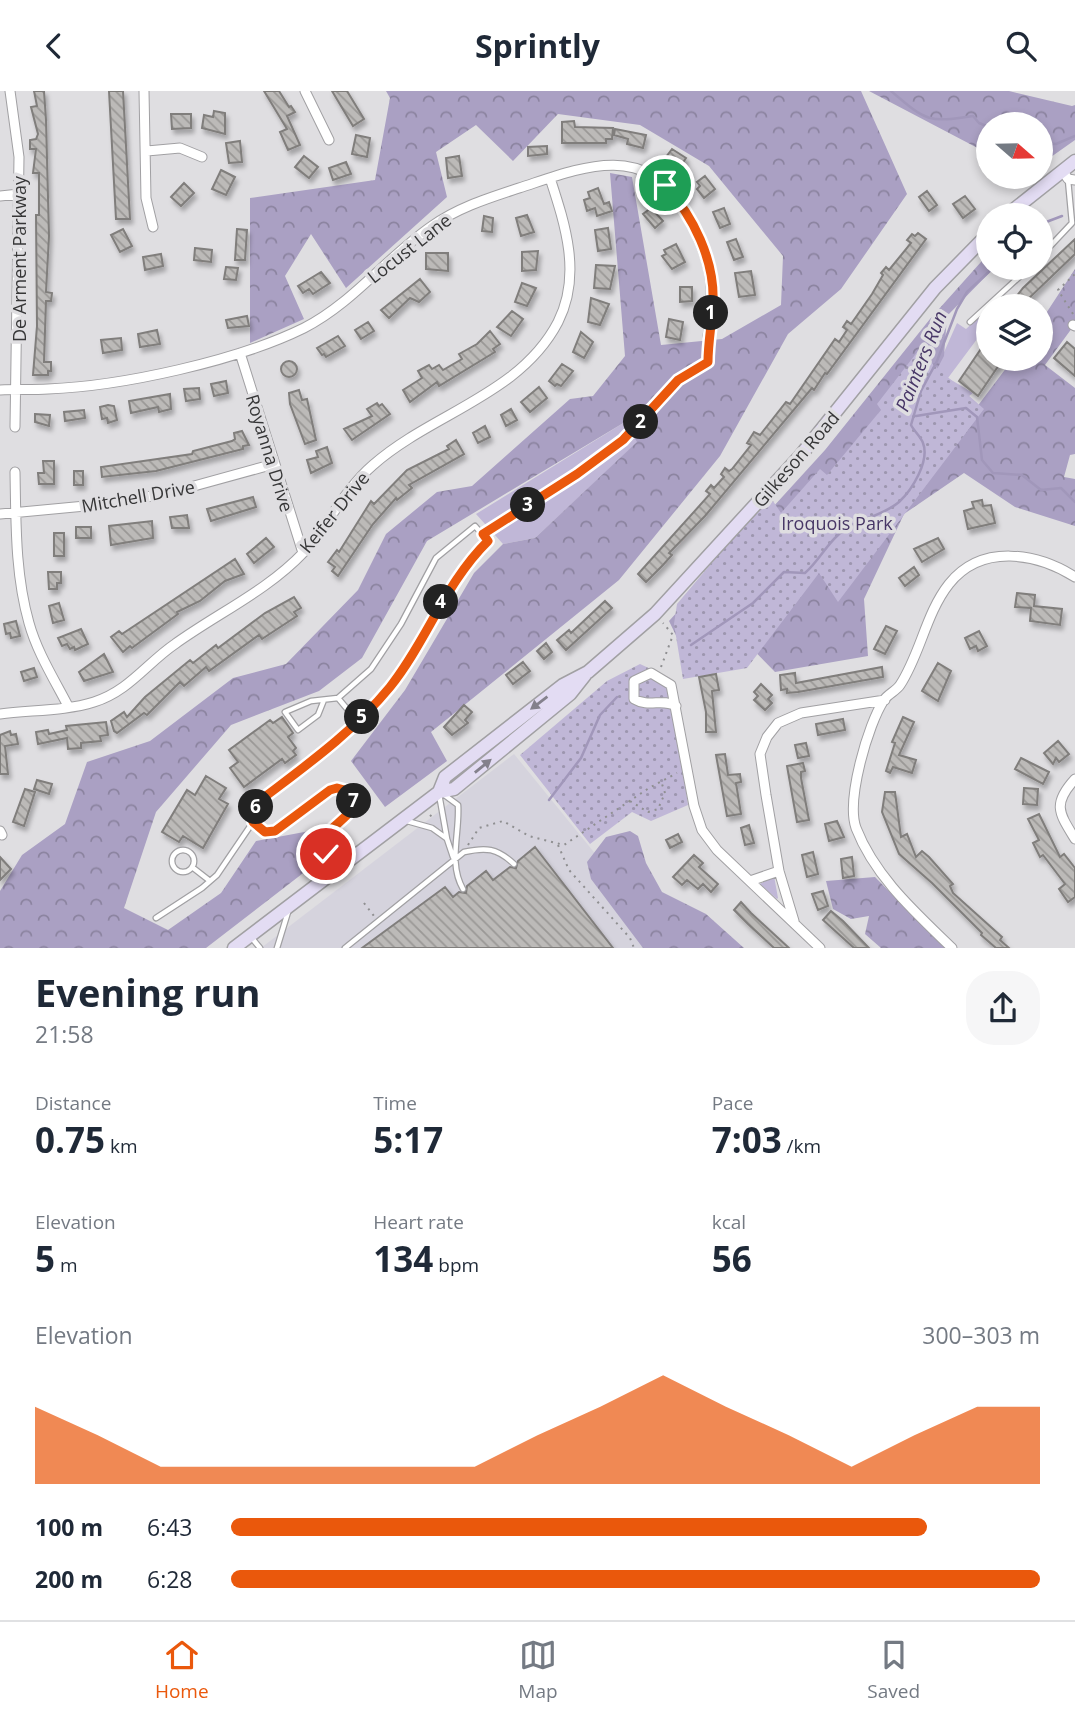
<!DOCTYPE html>
<meta charset="utf-8">
<style>
body{margin:0;font-family:"Open Sans",sans-serif;background:#f6f6f7;color:#1f2937;height:100vh;display:flex;flex-direction:column;font-size:26px;white-space:nowrap}
*{box-sizing:border-box;margin:0}
p{font-size:23px;color:#747a83}
.icon{flex:none;width:38px;height:38px;fill:none;stroke:currentColor;stroke-width:2;stroke-linecap:round;stroke-linejoin:round}
.map{position:relative;height:857px;overflow:hidden}
.sheet{display:flex;flex-direction:column;background:#fff;flex:1}
.sheet>*{flex:none}
.needle{width:46px;rotate:110deg}
.fabs{position:absolute;left:976px;top:21px;display:grid;gap:14px}
.fabs a{display:grid;place-items:center;width:77px;height:77px;border-radius:50%;background:#fff;box-shadow:0 4px 10px #0003;font-size:35px}
.pin{position:absolute;display:grid;place-items:center;width:60px;height:60px;color:#fff;margin:-30px;border:4px solid #fff;border-radius:50%;box-shadow:0 2px 7px #0007}
.km{position:absolute;width:35px;height:35px;margin:-18px;border-radius:50%;background:#222;color:#fff;font-size:19px;line-height:35px;text-align:center}
.round{display:grid;place-items:center;flex:none;width:74px;height:74px;border-radius:28px;background:#f6f6f7}
.head{display:flex;align-items:center;justify-content:space-between;height:119px;padding:0 35px}
h1{font-size:38px;font-weight:700;line-height:52px}
.stats{display:grid;grid-template-columns:repeat(3,1fr);gap:10px;height:119px;padding:7px 35px}
.stats div{display:grid;align-content:center}
.stats b{font-size:35px;font-weight:700}
.stats small{font-size:19px;font-weight:400}
.stats p{font-size:19px}
.chart{height:196px;padding:14px 35px}
.chart p{display:flex;justify-content:space-between}
.chart svg{width:100%;height:126px;margin-top:7px;fill:#ea580c;opacity:.7}
ul{padding:0 35px;list-style:none;font-size:23px}
li{display:grid;grid-template-columns:112px 84px 1fr;align-items:center;height:52px}
li i{height:18px;border-radius:9px;background:#ea580c}
header{display:flex;justify-content:space-between;align-items:center;height:91px;padding:0 35px;background:#fff;font-size:32px;font-weight:700}
.dock{display:flex;justify-content:space-around;align-items:center;height:98px;border-top:2px solid #e0e1e3;background:#fff;font-size:19px;color:#747a83}
.dock a{display:grid;justify-items:center;gap:4px}
.dock .active{color:#ea580c}
.map>svg:first-child{display:block}
</style>
<header><svg class="icon" aria-label="back" viewBox="0 0 24 24"><path d="M15 5l-7 7 7 7"/></svg>Sprintly<svg class="icon" aria-label="search" viewBox="0 0 24 24"><circle cx="10" cy="10" r="6"/><path d="M15 15l6 6"/></svg></header>
<div class="map">
<svg width="1075" height="857" viewBox="0 0 1075 857">
<defs>
<pattern id="forest-crowns" width="20" height="18" patternUnits="userSpaceOnUse" patternTransform="scale(1.75)"><rect width="20" height="18" fill="#aaa0c3"/><path d="M2 6a3 3 0 1 1 6 0M12 15a3 3 0 1 1 6 0" fill="none" stroke="#8b839f"/></pattern>
<pattern id="park-dots" width="8" height="8" patternUnits="userSpaceOnUse" patternTransform="scale(1.75)"><rect width="8" height="8" fill="#c0b7d7"/><path d="M2 2h.1M6 6h.1" fill="none" stroke="#9d96af" stroke-width="1.8" stroke-linecap="round"/></pattern>
<pattern id="building-back-hatch" width="6" height="6" patternUnits="userSpaceOnUse" patternTransform="scale(1.75)"><rect width="6" height="6" fill="#bcbab8"/><path d="M-1 5l2 2M0 0l6 6M5-1l2 2" fill="none" stroke="#9a9896"/></pattern>
<filter id="shadow"><feDropShadow dx="2.5" dy="4.5" stdDeviation="2" flood-color="#0004"/></filter>
</defs>
<rect width="100%" height="100%" fill="#dfdee1"/>
<path fill="#d5d3dd" d="M514,663L672,857H261Z"/>
<path fill="#c0b7d7" d="M989,217V232L948,287L973,302L968,306L933,286L957,232L966,238Z
M625,331L638,351L535,447L503,453L476,423Z
M774,785L778,807L777,808L760,793Z"/>
<path fill="url(#forest-crowns)" d="M386,0H861L907,103L841,198L788,243L720,365L619,489L431,641L447,670L385,716L351,670L405,599L474,482L503,453L535,447L637,351L625,331L427,450L362,567L319,600L231,634L156,721L124,817L168,839L221,802L256,750L315,739L311,776L206,857H0V800L22,764L65,733L87,671L150,650L233,587L286,573L358,499L386,443L437,401L472,395L570,308L593,305L625,265L610,82L632,86L661,254L722,248L781,214L783,165L709,75L640,34L558,23L513,70L476,34L436,61L447,106L346,197L311,143L285,185L304,228L250,252V107L375,89L390,7Z
M869,0H1009L1072,15L1075,14V49L1041,73V33H989V63Z
M989,162V177H994L947,225L944,265L933,286L937,369L1013,268H1041V230L1075,178V233L1045,274L1075,297V363L1070,364L1064,386L1075,388V435L1015,416L964,382L904,423L864,508L868,565L775,581L732,537L688,569L669,530L825,359L930,228Z
M630,740L638,745L646,772L662,801L706,823L744,857H643L591,788L587,771L606,746Z
M875,786L945,857H881L865,843L869,825L851,828L833,818L826,790Z"/>
<path fill="url(#park-dots)" d="M918,260L984,318L838,511L819,482L747,577L683,588L674,533L677,513L769,404L781,422L820,378L827,384L881,319L877,313Z
M640,573L670,587L688,714L651,730L632,721L590,753L520,664L607,590Z"/>
<g fill="none" stroke-linecap="round" stroke-linejoin="round">
<path stroke="#a197ba" stroke-width="2.5" d="M891,0C926,30 928,32 973,25L979,32L989,36
M1041,52L1056,53L1075,45
M1041,133L1062,125
M916,325L966,317L977,326L982,369L993,382L1022,384L1041,399L1061,397L1075,411
M691,554L753,512L784,481L805,482C818,471 825,456 837,445C854,428 882,426 899,411C912,399 930,370 923,352C921,346 914,340 911,334L921,300L937,270L957,218L967,201L993,177
M549,709L581,667L600,624L617,606"/>
</g>
<path fill="url(#building-back-hatch)" stroke="#807e7c" stroke-width="2" filter="url(#shadow)" d="M34,0H44L46,29L49,145L46,201L52,202L51,210H46L44,271H51V280H48V284H33L37,235L36,124H39V82H33L36,58H30V49L36,48L38,43L31,16L37,15Z
M109,0H123L130,128H116Z
M264,0H279L289,16L291,15L295,21L287,25L300,54L288,59L280,41L287,38Z
M332,0H347L364,28L353,35Z
M214,20L225,22V43L202,37L204,24L213,26Z
M171,23H191V37L172,38Z
M574,30L575,36L613,37L612,48H606V52H562V31Z
M615,38L646,44L643,57L627,53L628,48L614,44Z
M356,44L370,47L367,66L352,63Z
M240,50L242,71L229,72L226,52Z
M547,55V63L528,65V56Z
M672,58L686,67L680,76L666,66Z
M304,65L318,76L309,87L295,76Z
M459,65L462,85L448,87L446,67Z
M346,71L351,83L333,89L329,77Z
M221,79L235,86L226,104L212,98Z
M705,85L715,98L704,107L697,98L700,95L697,91Z
M184,92L194,102L181,115L171,106Z
M598,97L604,113L609,111L612,120L597,125L595,117L587,120L584,109L590,107L588,101Z
M927,100L937,114L929,120L919,106Z
M965,105L975,118L963,127L953,113Z
M651,117L663,130L655,137L643,123Z
M724,117L730,133L720,137L713,121Z
M527,124L534,141L521,145L516,127Z
M484,125L493,127L492,141L482,140Z
M608,137L611,158L598,160L595,139Z
M123,138L132,155L120,161L111,144Z
M237,138L247,139L245,169H235Z
M918,142L926,148L827,283L825,282L814,299L812,297L705,425L669,462L672,464L663,474L646,491L638,483L710,403L706,400L711,394L714,397L724,386L721,383L725,377L729,380L732,378L751,354L747,352L754,341L760,344L786,311L790,313L835,248L839,251L847,239L843,236L847,230L851,233L872,203L883,184L881,182L886,176L889,179L911,152L907,149L912,143L915,145Z
M736,148L743,166L734,169L727,151Z
M1075,148V163L1026,210L1034,215H1009L1023,197Z
M676,153L685,171L672,178L662,165L666,163L664,159Z
M195,157L212,159L211,171L194,169Z
M538,160L536,179L522,180V161Z
M426,162H448V180L426,178Z
M161,163L163,175L145,179L143,166Z
M596,174L615,175L610,198L594,197Z
M226,176L238,177L236,189L224,188Z
M751,180L755,204L739,206L735,182Z
M321,181L330,192L313,203L309,198L303,202L298,195Z
M420,188L430,201L419,211L410,207L389,227L381,219Z
M522,192L536,197L527,215L515,211Z
M680,196H692V210L680,211Z
M591,207L609,213L600,234L588,231Z
M512,220L523,228L511,245L497,236Z
M247,225L249,235L228,237L226,229Z
M669,228L683,231L680,249L666,246Z
M368,231L374,240L361,248L355,239Z
M157,239L160,253L140,256L138,243Z
M490,240L500,253L493,258L495,261L439,295L437,291L410,311L403,299L422,287L418,280L429,274L432,278L439,274L443,279L462,268L459,263L477,253Z
M581,241L593,251L584,267L573,261Z
M338,245L345,255L326,266L324,263L322,264L317,257Z
M989,246V268H1003L978,305L959,290Z
M121,247L122,259L103,262L101,249Z
M1067,251L1075,258V285L1054,267Z
M281 278a8 8 0 1 1 16 0a8 8 0 1 1-16 0Z
M562,273L573,280L561,295L557,293L555,295L549,290Z
M226,290L228,302L214,305L211,293Z
M539,296L547,307L530,321L521,311Z
M199,297L200,308L186,310L184,298Z
M299,299L302,309L307,308L316,349L305,353L290,313L289,302Z
M170,303L171,318L159,321L158,316L131,322L129,310Z
M377,312L379,315L382,313L390,323L352,349L344,338L372,325L367,318Z
M108,314L114,315L117,329L108,332L107,327L102,328L100,316Z
M511,318L517,329L506,335L501,324Z
M84,319L85,327L65,330L64,321Z
M35,323L50,324L49,335L35,331Z
M485,335L490,346L478,352L473,342Z
M242,340L249,354L243,355V358L156,380L102,386L101,376L192,363L193,360L232,350L235,348L234,342Z
M456,349L464,363L409,394L412,397L397,409L396,407L373,433L338,485L332,480L335,476L328,471L337,459L339,461L371,410L374,413L407,379L449,358L447,355Z
M327,356L332,372L311,382L307,369L318,366L316,360Z
M43,370H54V393H39L38,382H44Z
M74,380H83V394H74Z
M253,406L256,416L211,430L207,418Z
M982,409L983,415L991,414L995,432L968,438L964,420L974,417L972,411Z
M187,424L189,437H172L170,426Z
M152,430L153,447L111,454L109,435Z
M76,436H91V447H76Z
M54,442H64V465H54Z
M266,447L274,456L254,472L247,463Z
M938,447L944,458L922,471L914,458Z
M235,468L244,483L225,490L200,510L177,521L178,523L132,557L130,555L123,561L111,546L119,540L122,543Z
M914,476L919,484L905,495L899,487Z
M48,481H61V492H57V498H49Z
M1017,502L1035,504L1034,515L1062,518L1060,534L1030,530L1031,517L1015,516Z
M294,506L301,517L294,521L297,525L262,548L259,544L209,580L206,576L184,595L180,591L147,624L144,622L117,642L114,640L111,630L124,621L127,626L145,606L190,569L193,572L216,554L218,557L265,522Z
M605,510L612,517L566,559L557,549L569,539L571,542Z
M59,512L64,529L53,532L49,515Z
M16,530L20,545L11,547L10,542L6,543L4,533Z
M886,535L897,540L885,563L874,558Z
M81,538L88,553L75,559L74,556L70,558L67,553L62,555L58,547Z
M979,540L987,555L978,560L976,555L970,558L965,547Z
M546,552L552,561L544,568L537,560Z
M104,563L113,581L84,590L79,581Z
M523,571L530,580L513,593L506,584Z
M938,572L951,580L938,610L922,600Z
M882,576L883,586L798,601L787,602V598L781,599L780,584L795,582L796,592Z
M34,577L37,586L24,590L21,581Z
M716,583L719,599L712,600L716,641H706V621L699,586Z
M761,593L772,604L768,608L772,612L765,619L754,609L758,605L754,601Z
M464,614L472,621L465,629L468,632L452,644L444,636Z
M282,626L293,642L288,646L296,657L293,660L296,664L285,672L282,668L244,696L230,677L238,671L229,659L270,629L273,632Z
M903,626L914,631L899,664L916,669L912,682L893,676L890,682L886,680L895,652L892,651Z
M843,628L845,639L818,644L816,633Z
M106,631L108,644L100,645L101,650L81,652V657L68,658L67,647L38,653L36,641L48,639L49,643L67,639L66,635Z
M10,640L11,644L16,643L18,653L5,655L8,683H0V644Z
M1058,650L1069,663L1059,671L1056,667L1053,673L1044,662Z
M806,652L809,665L798,667L795,654Z
M725,663L728,684L740,683L741,691L736,692L741,723L727,725L716,664Z
M1021,667L1049,681L1043,693L1015,678Z
M803,672L805,680L801,681V687L809,729L797,731L787,675Z
M206,685L226,697L219,708L228,713L203,757L183,745L179,751L162,741L187,699L195,704Z
M37,689L52,693L49,703L34,698Z
M1024,697L1038,698L1037,714L1023,713Z
M25,698L35,701L24,735L13,731Z
M885,701H895L901,746L907,743L916,766L922,760L929,766L953,793L950,795L953,802L1002,846L1000,849L1009,857H996L981,844L982,842L932,792L899,763L882,721Z
M1039,723L1060,766L1064,763L1075,777V806L1068,811L1059,798L1065,793L1043,764L1040,766L1033,752L1039,749L1028,728Z
M837,730L844,746L829,750L825,733Z
M749,734L754,752L745,754L741,737Z
M678,743L682,751L670,757L666,749Z
M535,756L613,857H362L445,796L453,806L459,801L466,802L467,795L486,780L493,789L510,776L516,777L518,770Z
M813,761L818,783L807,786L802,764Z
M694,764L703,772L699,776L718,793L711,801L703,793L698,798L687,789L682,794L673,786Z
M0,766L11,778L0,789Z
M852,766L854,785L843,787L841,768Z
M823,800L828,815L818,819L812,803Z
M741,811L751,822L789,857H774L748,833L734,819Z
M831,820L843,830L869,857H854L823,829Z"/>
<g fill="none" stroke-linecap="round" stroke-linejoin="round">
<defs>
<path id="lane" d="M1041,165L1072,132L1068,89
M970,231L1029,177
M324,609L318,624L298,639L285,621L311,610L338,607L358,631
M439,703L447,748L453,766
M443,703L458,714C460,742 448,772 463,798
M407,730L432,737L446,747
M172 770a11 11 0 1 1 22 0a11 11 0 1 1-22 0Z
M192,776L210,790
M336,779C305,735 343,745 354,713L348,700L337,697L330,699L275,740L265,741L253,731L254,719L262,708C308,673 353,641 390,596C427,550 445,492 488,450L475,435L436,467L401,533L371,578L338,607
M156,827L202,797L217,784L253,731
M251,846L260,857
M277,857L288,821
M345,857L464,761C486,756 497,757 514,773"/>
<path id="street" d="M10,0L19,66L15,336
M144,0L146,107L153,136
M305,0L329,49
M147,60L180,57L202,66
M1062,79L1068,88L1075,89
M0,105L19,103
M1073,234L1075,235
M240,262L303,462
M0,299C16,298 32,299 48,298C122,295 237,270 304,237C353,212 387,166 432,135C459,116 489,107 519,97C575,79 641,49 681,114C709,161 717,191 708,245
M15,381C16,431 15,483 29,532C37,561 54,588 68,615
M0,423L96,414L165,403L274,373
M676,615C662,607 649,617 634,608V590L651,582L671,594L694,715L702,739L717,759L820,857
M0,623C30,619 66,620 94,611C129,600 147,572 175,553C218,522 267,500 304,461C329,433 344,399 373,374C432,322 520,304 558,231C582,184 565,133 550,87
M1075,688C1052,713 1059,722 1075,748
M0,740L2,744
M750,790L779,780
M794,830L779,780L766,704L760,663L767,646L778,632L801,622L885,609
M952,857C916,822 875,786 856,737C846,709 868,633 884,609C888,603 896,600 900,594C920,564 926,522 949,493C982,452 1037,462 1075,486"/>
<path id="secondary" d="M1007,124L1075,70
M439,701L445,686L563,594L588,581L655,523L801,364L935,197L989,142
M234,857L439,701L454,698L570,603L585,584"/>
</defs>
<use href="#lane" stroke="#a1a0a3" stroke-width="7"/>
<use href="#street" stroke="#a1a0a3" stroke-width="11"/>
<use href="#secondary" stroke="#a1a0a3" stroke-width="15"/>
<path stroke="#8f8f91" stroke-width="2" stroke-dasharray="2 5" stroke-linecap="butt" d="M1073,223L1058,199L1075,183
M489,438L577,383L623,349L678,289L707,271L708,253
M661,576L673,544L663,532
M630,710L648,721L658,718L665,702L661,690
M430,724L433,727
M468,754L479,737L503,730L529,745L564,754L649,697L677,682
M558,754L569,779L630,847L634,857
M364,812L374,825"/>
<use href="#lane" stroke="#fff" stroke-width="4.5"/>
<use href="#street" stroke="#fff" stroke-width="9"/>
<use href="#secondary" stroke="#e3dcf3" stroke-width="12"/>
</g>
<defs><path id="oneway-solid" d="M-6-.8H1V-3.2L6.5 0L1 3.2V.8H-6Z" transform="scale(1.75)"/></defs>
<g fill="#84818c">
<use href="#oneway-solid" transform="translate(539 612) rotate(143)"/>
<use href="#oneway-solid" transform="translate(483 675) rotate(-39)"/>
</g>
<g fill="none" stroke-linecap="round" stroke-linejoin="round">
<defs>
<path id="route" d="M326,763C316,738 347,733 354,713L348,700L337,697L330,699L275,740L265,741L253,731L254,719L262,708C308,673 353,641 390,596C427,550 445,492 488,450L483,443L577,383L623,349L678,289L708,271C708,251 712,232 713,212C715,169 693,125 665,94"/>
</defs>
<use href="#route" stroke="#fff" stroke-width="14"/>
<use href="#route" stroke="#ea580c" stroke-width="9"/>
</g>
<g text-anchor="middle" dominant-baseline="central" stroke-width="7" stroke-linejoin="round" paint-order="stroke">
<g font-size="18" fill="#363637" stroke="#dfdee1">
<text transform="translate(409 157) rotate(-38)">Locust Lane</text>
<text transform="translate(19 168) rotate(-90)">De Arment Parkway</text>
<text transform="translate(270 362) rotate(73)">Royanna Drive</text>
<text transform="translate(796 368) rotate(-49)">Gilkeson Road</text>
<text transform="translate(138 405) rotate(-10)">Mitchell Drive</text>
<text transform="translate(334 421) rotate(-51)">Keifer Drive</text>
</g>
<g font-size="18" fill="#473666" stroke="#dfdee1">
<text x="837" y="432">Iroquois Park</text>
</g>
<g font-size="19" font-style="italic" fill="#483767" stroke="#dfdee1">
<text transform="translate(921 270) rotate(-68)">Painters Run</text>
</g>
</g>
</svg>
<div class="fabs">
<a><svg class="needle" viewBox="-14 -14 28 28"><path d="M0-13l5 13h-10z" fill="#e53935"/><path d="M0 13l5-13h-10z" fill="#747a83"/></svg></a>
<a><svg class="icon" aria-label="locate" viewBox="0 0 24 24"><circle cx="12" cy="12" r="6"/><path d="M12 2v4M12 18v4M2 12h4M18 12h4"/></svg></a>
<a><svg class="icon" aria-label="layers" viewBox="0 0 24 24"><path d="M12 4l9 5-9 5-9-5zM3 14l9 5 9-5"/></svg></a>
</div>
<div class="pin" style="left:665px;top:94px;background:#1e9e55"><svg class="icon" aria-label="arrive" viewBox="0 0 24 24"><path d="M6 21V4h12l-3 4 3 4H6"/></svg></div>
<div class="pin" style="left:326px;top:763px;background:#d93025"><svg class="icon" aria-label="check" viewBox="0 0 24 24"><path d="M5 12l5 5 9-10"/></svg></div>
<b class="km" style="left:711px;top:222px">1</b>
<b class="km" style="left:641px;top:331px">2</b>
<b class="km" style="left:528px;top:414px">3</b>
<b class="km" style="left:441px;top:511px">4</b>
<b class="km" style="left:362px;top:626px">5</b>
<b class="km" style="left:256px;top:716px">6</b>
<b class="km" style="left:354px;top:710px">7</b>
</div>
<section class="sheet">
<div class="head"><div><h1>Evening run</h1><p>21:58</p></div><a class="round"><svg class="icon" aria-label="share" viewBox="0 0 24 24"><path d="M12 15V3M7 8l5-5 5 5M5 13v7h14v-7"/></svg></a></div>
<div class="stats">
<div><p>Distance</p><b>0.75<small> km</small></b></div>
<div><p>Time</p><b>5:17</b></div>
<div><p>Pace</p><b>7:03<small> /km</small></b></div>
</div>
<div class="stats">
<div><p>Elevation</p><b>5<small> m</small></b></div>
<div><p>Heart rate</p><b>134<small> bpm</small></b></div>
<div><p>kcal</p><b>56</b></div>
</div>
<div class="chart"><p><span>Elevation</span>300–303 m</p>
<svg viewBox="0 0 160 44" preserveAspectRatio="none"><path d="M0 44V17L10 27L20 38L30 38L40 38L50 38L60 38L70 38L80 27L90 17L100 6L110 17L120 27L130 38L140 27L150 17L160 17V44z"/></svg>
</div>
<ul>
<li><b>100 m</b>6:43<i style="width:86%"></i></li>
<li><b>200 m</b>6:28<i style="width:100%"></i></li>
</ul>
</section>
<nav class="dock">
<a class="active"><svg class="icon" aria-label="home" viewBox="0 0 24 24"><path d="M3 11l9-7 9 7M6 9v11h12V9"/></svg>Home</a>
<a><svg class="icon" aria-label="map" viewBox="0 0 24 24"><path d="M3 6l6-2 6 2 6-2v14l-6 2-6-2-6 2zM9 4v14M15 6v14"/></svg>Map</a>
<a><svg class="icon" aria-label="saved" viewBox="0 0 24 24"><path d="M7 4h10v16l-5-4-5 4z"/></svg>Saved</a>
</nav>
